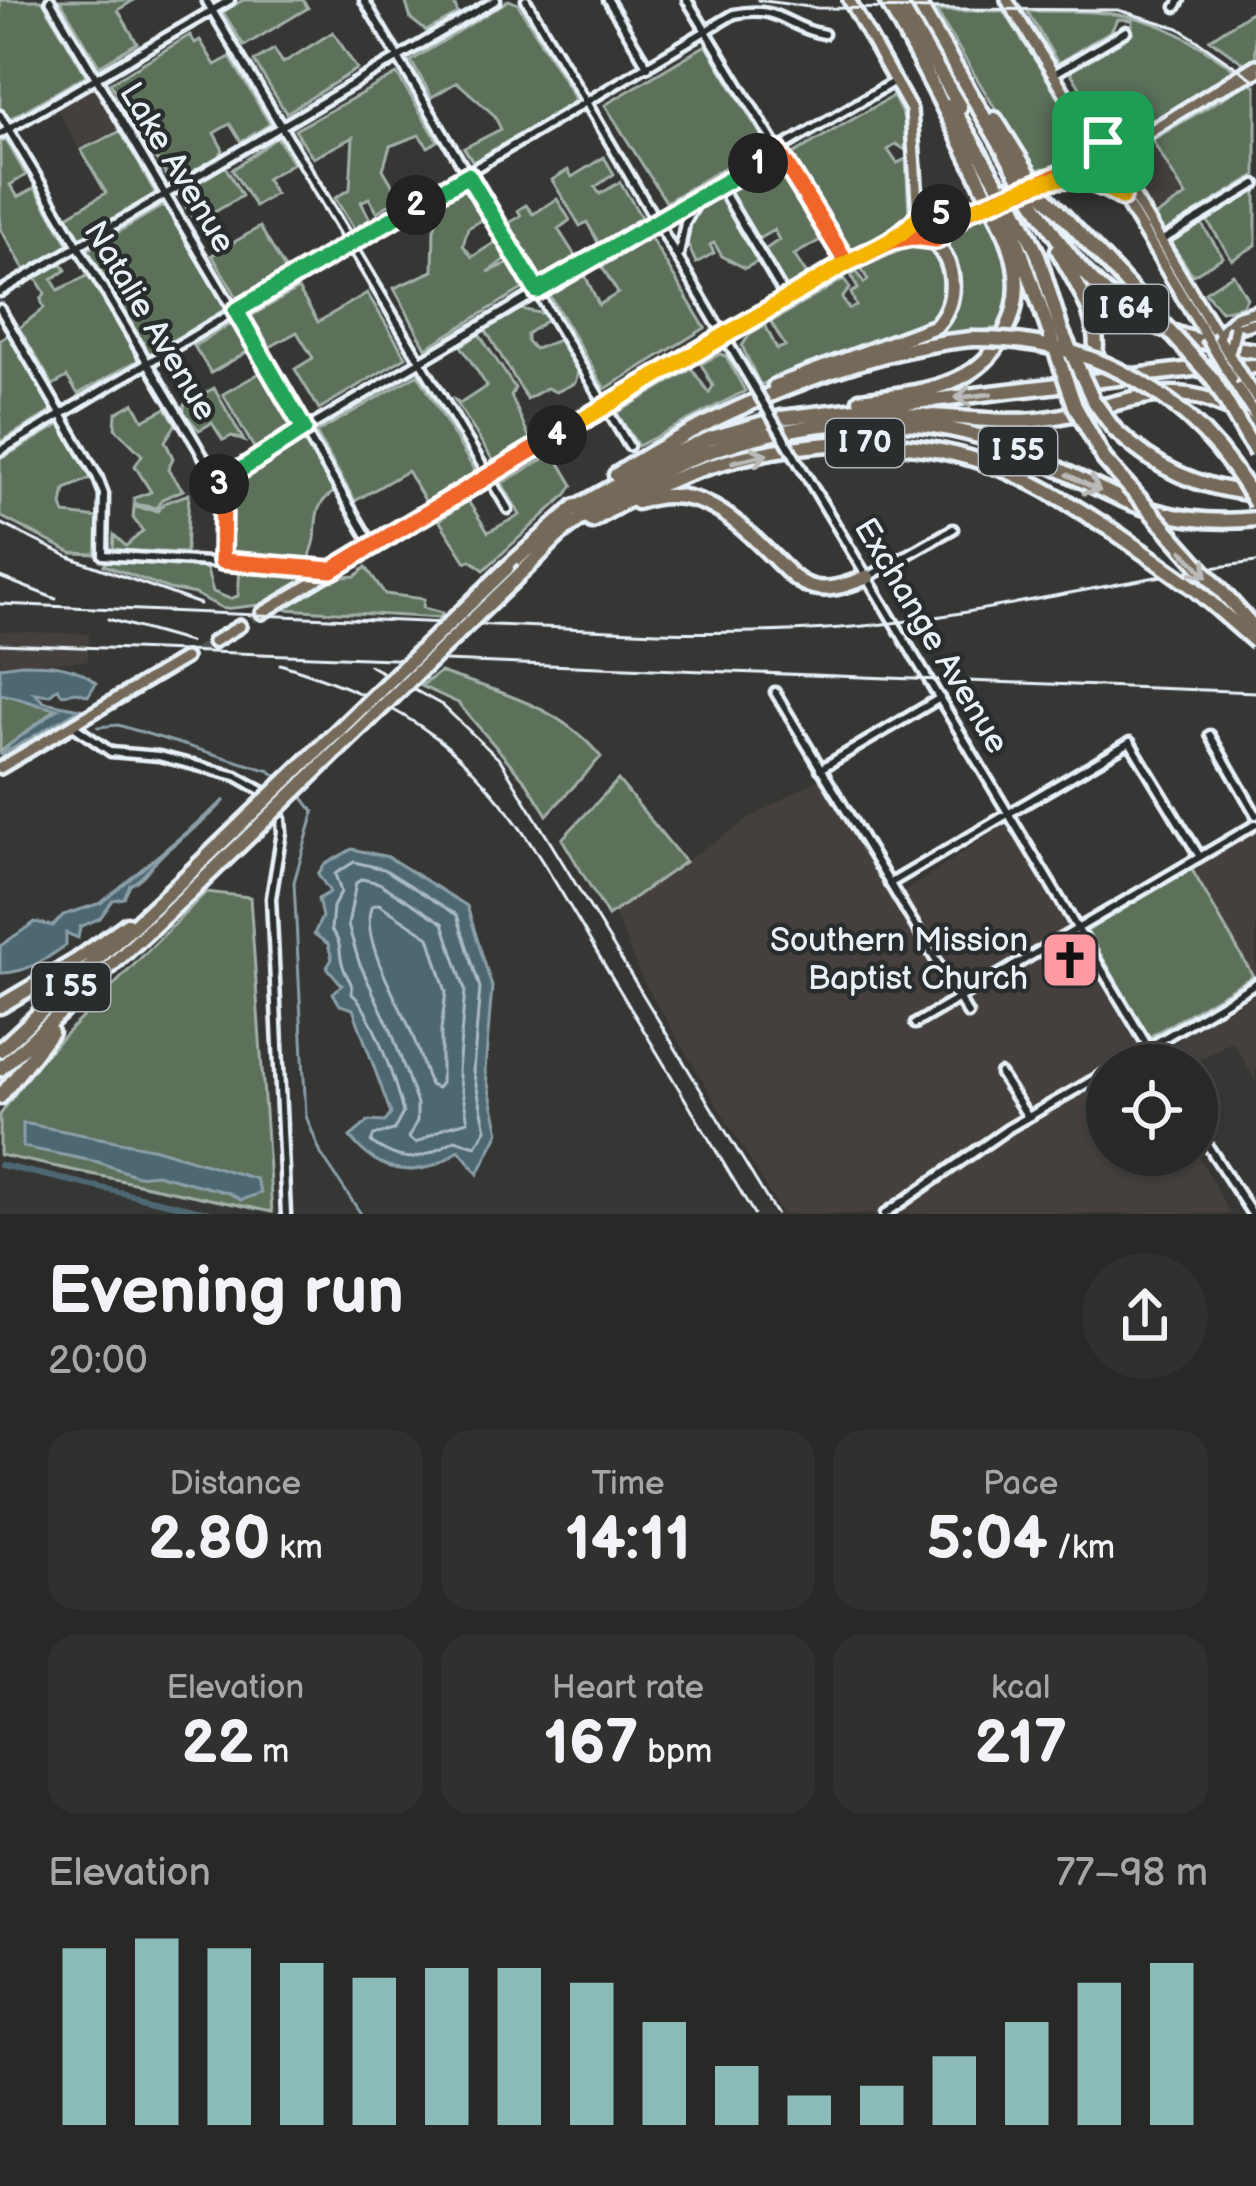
<!DOCTYPE html>
<meta charset="utf-8">
<style>
body{margin:0;font-family:"Balsamiq Sans",sans-serif;background:#30302f;color:#f1f3f6;height:100vh;display:flex;flex-direction:column;font-size:45px;white-space:nowrap}
*{box-sizing:border-box;margin:0}
p{font-size:39px;color:#a5a6a7}
.icon{flex:none;width:66px;height:66px;fill:none;stroke:currentColor;stroke-width:2;stroke-linecap:round;stroke-linejoin:round}
.map{position:relative;height:1214px;overflow:hidden}
.sheet{display:flex;flex-direction:column;background:#282827;flex:1}
.sheet>*{flex:none}
.controls{position:absolute;left:1086px;top:1044px;display:grid;gap:24px}
.controls a{display:grid;place-items:center;width:132px;height:132px;border-radius:50%;background:#282827;box-shadow:0 3px 9px #0004,0 0 0 3px #444;font-size:60px}
.pin{position:absolute;display:grid;place-items:center;width:102px;height:102px;color:#fff;margin:-51px;border-radius:24px;box-shadow:0 6px 18px #0006}
.km{position:absolute;width:60px;height:60px;margin:-30px;border-radius:50%;background:#222;color:#fff;font-size:33px;line-height:60px;text-align:center}
.round{display:grid;place-items:center;flex:none;width:126px;height:126px;border-radius:63px;background:#30302f}
.overview{display:flex;align-items:center;justify-content:space-between;height:204px;padding:0 48px}
h1{font-size:66px;font-weight:700;line-height:90px}
.metrics{display:grid;grid-template-columns:repeat(3,1fr);gap:18px;height:204px;padding:12px 48px}
.metrics div{display:grid;align-content:center;border-radius:30px;background:#30302f;text-align:center}
.metrics b{font-size:60px;font-weight:700}
.metrics small{font-size:33px;font-weight:400}
.metrics p{font-size:33px}
.chart{height:336px;padding:24px 48px}
.chart p{display:flex;justify-content:space-between}
.chart svg{width:100%;height:216px;margin-top:12px;stroke:#8bbbb9;stroke-width:6}
.map>svg:first-child{display:block}
</style>
<div class="map">
<svg width="1256" height="1214" viewBox="0 0 1256 1214">
<rect width="100%" height="100%" fill="#363634"/>
<filter id="ink" filterUnits="userSpaceOnUse"><feTurbulence type="fractalNoise" baseFrequency=".00833" numOctaves="2"/><feDisplacementMap in="SourceGraphic" scale="24" xChannelSelector="R" yChannelSelector="G"/><feConvolveMatrix kernelMatrix="1 2 1 2 8 2 1 2 1" color-interpolation-filters="sRGB"/></filter>
<g filter="url(#ink)">
<path fill="#44413c" d="M96,87L121,128L79,148L57,109Z
M1152,140L1186,196L1154,217L1124,169L1135,149Z
M0,631L89,634L88,661L0,664Z
M818,779L892,900L1009,822L1149,1065H1107V1155L1197,1153L1230,1214H782L642,979L613,910L750,818Z
M1256,832V982L1191,868Z
M1256,994V1081L1232,1041L1190,1065H1170L1163,1053L1185,1034Z"/>
<path fill="#5c705a" stroke="#a2b0a9" stroke-width="3" d="M0,0H42L86,75L8,120L0,107Z
M60,0H134L118,10L137,43L99,66Z
M243,0H303L308,8L244,46L223,12Z
M405,0H453L458,14L426,31L411,19Z
M509,0L518,4L574,97V102L473,162L464,148L501,129L494,115L457,82L432,97L411,61Z
M1254,10L1256,60L1246,65L1210,39Z
M936,11H1004L1083,136L1074,156L1047,171L1044,168L1033,171Z
M1027,11C1128,11 1153,11 1237,71L1149,123L1109,136L1070,71L1132,33V20L1117,19L1112,30L1058,63Z
M333,32L357,69L286,113L254,61L274,49L283,63Z
M190,35L195,43L200,40L215,65L230,57L270,124L241,142L230,124L214,133L223,150L216,161L173,187L110,83Z
M706,45L766,143L666,202L605,105Z
M397,74L438,141L428,147L419,135L390,146L383,169L400,198L377,212L369,198L361,202L370,219L354,229L335,198L350,189L353,137L313,158L295,130Z
M1250,82L1256,86V175L1164,232L1154,217L1186,196L1152,140Z
M893,96L905,120L907,151L896,144L888,150L897,163L906,159L909,215L905,222L850,251L792,158L793,154Z
M121,131L157,196L81,240L67,216L106,193L81,150Z
M277,137L293,163L266,179L275,194L255,206L232,170Z
M6,140L26,175L10,185L18,197L35,188L70,247L26,272L0,228V143Z
M604,157L614,174L595,187L600,194L620,182L641,217L599,244L587,222L580,226L552,180L568,170L572,177Z
M779,163L824,238L794,255L808,276L786,289L763,251L779,240L774,230L758,239L727,191Z
M225,166L242,196L196,223L178,194Z
M469,186L487,217L468,228L463,245L472,257L497,241L507,258L488,272L509,263L524,288L426,348L394,288L433,271L434,229L441,207L437,203Z
M1256,189V245L1232,260L1207,220Z
M717,196L723,199L759,261L745,268L722,256L714,243L710,245L714,253L696,263L682,231L697,207Z
M557,199L570,220L558,229L576,257L575,262L541,281L507,224L521,216L518,210L526,205L533,214Z
M164,205L226,309L149,354L88,250Z
M990,213C1003,250 1022,290 1000,328L945,335L943,329L961,292C950,243 931,232 990,213Z
M1201,223L1223,257L1193,275L1170,242Z
M260,227L286,271L238,299L212,255Z
M650,237L705,328L605,389L549,294L584,273L599,305L618,293L602,267Z
M915,244L936,250C945,281 954,301 927,326L760,385L742,346L750,334L765,325L777,349L785,346L771,322L844,279L850,288L842,298L849,309L856,306L851,293L858,289L851,275L857,272L864,283L868,280L861,268Z
M61,263L66,270L52,279L58,290L89,275L138,360L78,394L67,377L53,385L19,328L44,308L41,300L45,293L36,278Z
M1233,274L1247,298L1242,306L1221,311L1205,292Z
M298,289L318,322L367,293L406,357L319,409L295,369L313,358L297,332L270,347L251,316Z
M520,309L545,314L547,320L527,334V341L534,349L559,340L578,373L575,383L556,392L547,388L527,399L485,329Z
M235,321L252,349L211,373L194,346Z
M11,333L52,411L0,442V340Z
M479,334L515,388L511,396L530,439L494,462L455,400L461,403L487,386L461,346Z
M720,354L726,356L745,391L638,446L617,413L692,369L709,393L713,386L701,364Z
M265,370L297,430L257,453L223,394Z
M418,374L476,473L426,502L407,471L355,501L316,433Z
M214,388L244,441L232,436L223,440L212,423L199,430L184,413V405Z
M134,403L143,420L166,408L176,424L165,441L173,458L168,470L183,490L162,499L157,508L134,504V498L151,492L135,466L142,455L115,428L116,413Z
M61,424L94,477L65,489L62,505L65,514L99,518L100,540L95,554L72,553L0,516V451L4,457Z
M303,440L334,492C313,505 317,520 315,539C314,546 310,552 310,560L229,555L226,480Z
M554,453L573,485L567,494L484,570L471,560L466,562L439,520L468,501L488,532L520,515L502,483Z
M189,494L186,553L113,550L114,535L126,546L143,531L133,518L134,507L158,511L164,503Z
M109,559L206,567L213,592L230,599L238,596L240,568L309,571L310,576L259,605L224,609L195,594L169,589L104,565Z
M366,567L385,594L424,599L423,608L442,613L440,618L283,609L330,578L356,576Z
M440,672C502,693 558,705 601,757L547,815L527,783L458,703L421,686Z
M0,694C21,697 38,705 59,707L0,752Z
M618,780L685,862L608,916L562,839Z
M1191,868L1253,976L1149,1037L1087,931Z
M206,892L250,897L272,1212L0,1155V1115L36,1064Z"/>
<path fill="#4d6872" stroke="#8b9fa8" stroke-width="3" d="M21,664C48,664 76,664 96,683L88,696L78,692L62,694L58,688L49,695L34,693L44,702L80,709L0,756L9,745L58,709C39,707 20,697 0,694V667Z
M225,800C207,821 185,834 166,851C153,862 144,879 130,885L124,898L113,900L100,918L80,927L78,938L66,933V945C47,959 24,974 0,973V946L35,922L53,926L63,915L101,903Z
M352,849L388,857L467,906L492,987L485,1071L499,1132L478,1174L459,1150C421,1181 380,1175 350,1137L369,1121L385,1122L391,1114L353,1009L340,1005L333,993L342,985L327,967L332,959L328,944L314,934L322,917L318,899L330,892L318,874L324,865Z
M23,1123L156,1149L256,1179L261,1193L241,1200L229,1193L156,1174L137,1176L98,1162L23,1147Z"/>
<g fill="none" stroke-linecap="round" stroke-linejoin="round">
<path stroke="#aabac2" stroke-width="3" d="M354,862L384,869L457,915L480,988L473,1071L486,1129L476,1146L455,1140C421,1159 407,1167 371,1142L374,1135L394,1130L403,1113C397,1087 371,1008 352,994C353,979 346,979 343,966C338,952 343,943 331,930L333,907L341,892L335,874Z
M362,879L379,883L443,923L465,990L458,1071L468,1121L446,1127L416,1143L409,1138L417,1121V1104L392,1033L359,962L348,925L356,883Z
M379,904L429,937L446,992L441,1030V1083L437,1088L430,1085C422,1064 416,1041 407,1022C394,995 359,933 372,906Z"/>
<path stroke="#8b9fa8" stroke-width="3" d="M98,727L118,725L270,771L279,778
M301,795L314,812L294,882L306,1116L321,1154L361,1214"/>
<path stroke="#4d6872" stroke-width="6" d="M0,1165L215,1214"/>
<path stroke="#515251" stroke-width="9" stroke-dasharray="9 4.5" stroke-linecap="butt" d="M240,626L262,613
M185,658L213,642"/>
<defs>
<path id="minor" d="M50,0L373,546
M206,0L508,509
M364,0L629,446
M526,0L754,387
M608,0L648,67
M687,0L847,263
M1176,7L1180,0
M1052,75L1126,31
M0,115L218,481L223,498L222,561
M0,134L230,0
M720,186L788,301
M1161,241L1256,184
M679,255L685,223L698,200
M0,292L496,0
M0,309L97,476L104,494L103,555L330,570
M0,451L734,14C780,4 786,28 824,34
M795,457L1159,1065
M218,481L893,82
M868,577L953,529
M775,692L968,1014
M72,725L111,752L159,756L236,776L264,792L281,819L282,832L271,898L286,1214
M1210,735L1256,815
M820,769L940,698
M889,884L1130,742L1200,857
M915,1024L1256,824
M1119,1065L1256,983
M1000,1074L1028,1117
M1197,1129L1252,1214
M885,1214L1009,1128L1107,1072"/>
<path id="major" d="M849,0L911,110L918,216
M1007,0L1085,125L1103,142
M1218,90L1256,72
M1119,157L1139,138L1256,65
M1116,167L1219,338
M1071,170C1091,169 1103,170 1116,186L1206,336
M1094,170L1088,155L1096,144H1111L1119,157
M1059,176L1096,181L1120,196
M915 226a15 15 0 1 1 30 0a15 15 0 1 1-30 0Z
M945,229L968,211
M1222,330L1236,317L1256,311
M1216,333L1256,322
M1232,379L1256,417
M1244,380L1256,398
M262,613L915,224
M213,642L240,626
M0,768L185,658"/>
<path id="highway" d="M897,0L960,107
M916,0C945,50 975,101 1004,151C1036,205 1067,266 1119,304C1159,334 1207,345 1256,351
M951,105L997,183L1051,337
M995,119L1040,191L1120,277
M1006,188L1038,255L1061,330
M1058,250C1078,287 1103,320 1094,364
M775,386L936,326C958,302 957,264 933,241
M860,400C895,395 935,393 967,374C1001,354 1021,312 1016,273C1013,240 993,209 979,179C949,118 920,59 886,0
M887,415C937,413 987,424 1036,420C1115,413 1186,359 1256,431
M1114,429C1156,469 1198,488 1256,494
M616,475C711,413 858,350 971,339
M637,502C697,480 736,520 775,559C786,570 797,583 813,587C831,592 851,583 868,577
M570,511L668,456L711,438L781,418L1193,369L1256,366
M592,521C708,446 877,417 1007,471C1047,488 1083,512 1119,535
M507,568L576,506
M524,570C538,558 549,543 564,531C681,439 862,390 1005,445C1100,482 1146,531 1256,519
M0,1006L76,961L127,924
M0,1050L191,872
M0,1069L201,882
M0,1097L51,1032"/>
</defs>
<use href="#minor" stroke="#e8f1f8" stroke-width="15"/>
<use href="#major" stroke="#e8f1f8" stroke-width="18"/>
<use href="#highway" stroke="#e8f1f8" stroke-width="21"/>
<use href="#minor" stroke="#2a2d2e" stroke-width="6"/>
<use href="#major" stroke="#746a5a" stroke-width="9"/>
<use href="#highway" stroke="#746a5a" stroke-width="12"/>
<path stroke="#e8f1f8" stroke-width="3" d="M758,0L817,8L1118,10L1179,28L1256,81"/>
<path stroke="#e8f1f8" stroke-width="3" d="M0,523L69,557L200,604
M0,577L56,599
M0,604L657,632C746,634 835,632 922,619C1034,603 1144,575 1256,562
M108,619L189,642
M0,644L1256,692
M280,664C335,681 391,703 437,738C512,797 555,883 604,964C654,1047 704,1131 754,1214
M369,665L442,705L501,761L776,1214"/>
<defs>
<path id="minor-bridge" d="M754,387L795,457"/>
<path id="major-bridge" d="M968,211L1059,176
M1206,336L1232,379
M1219,338L1244,380
M1230,350L1235,327"/>
<path id="highway-bridge" d="M1120,277L1213,379L1256,453
M1061,330L1093,400L1114,429
M1051,337L1075,406L1104,459L1256,630
M971,339C1094,337 1196,396 1256,504
M1119,535L1194,588L1256,642
M191,872L507,568
M201,882L524,570"/>
</defs>
<use href="#minor-bridge" stroke="#e8f1f8" stroke-width="15" stroke-linecap="butt"/>
<use href="#major-bridge" stroke="#e8f1f8" stroke-width="18" stroke-linecap="butt"/>
<use href="#highway-bridge" stroke="#e8f1f8" stroke-width="21" stroke-linecap="butt"/>
<use href="#minor-bridge" stroke="#2a2d2e" stroke-width="6"/>
<use href="#major-bridge" stroke="#746a5a" stroke-width="9"/>
<use href="#highway-bridge" stroke="#746a5a" stroke-width="12"/>
</g>
<defs><path id="oneway-shaft" d="M-6 0H5M1.5-3L5.5 0L1.5 3" fill="none" stroke-width="1.6" stroke-linecap="round" stroke-linejoin="round" transform="scale(3)"/></defs>
<g stroke="#babbb9">
<use href="#oneway-shaft" transform="translate(973 396) rotate(173)"/>
<use href="#oneway-shaft" transform="translate(750 458) rotate(-13)"/>
<use href="#oneway-shaft" transform="translate(1084 483) rotate(27)"/>
<use href="#oneway-shaft" transform="translate(1195 564) rotate(47)"/>
</g>
</g>
<g fill="none" stroke-linecap="round" stroke-linejoin="round" filter="url(#ink)">
<defs>
<path id="split-1" d="M758,163L778,151L847,263L892,241L912,237L936,240L968,211L1071,170L1096,144L1103,142"/>
<path id="split-2" d="M416,205L468,175L537,291L758,163"/>
<path id="split-3" d="M219,484L304,429L236,311L416,205"/>
<path id="split-4" d="M219,484L223,498L222,561L332,570L557,435"/>
<path id="split-5" d="M557,435L847,263C875,249 903,238 921,213L932,211L941,214"/>
<path id="split-6" d="M941,214C1016,210 1045,148 1122,197L1102,173L1116,167L1119,157L1111,144L1103,142"/>
</defs>
<use href="#split-1" stroke="#fff" stroke-width="24"/>
<use href="#split-2" stroke="#fff" stroke-width="24"/>
<use href="#split-3" stroke="#fff" stroke-width="24"/>
<use href="#split-4" stroke="#fff" stroke-width="24"/>
<use href="#split-5" stroke="#fff" stroke-width="24"/>
<use href="#split-6" stroke="#fff" stroke-width="24"/>
<use href="#split-1" stroke="#f0652b" stroke-width="15"/>
<use href="#split-2" stroke="#22a559" stroke-width="15"/>
<use href="#split-3" stroke="#22a559" stroke-width="15"/>
<use href="#split-4" stroke="#f0652b" stroke-width="15"/>
<use href="#split-5" stroke="#f5b400" stroke-width="15"/>
<use href="#split-6" stroke="#f5b400" stroke-width="15"/>
</g>
<defs>
<symbol id="church-square" viewBox="-11 -11 22 22"><rect x="-9" y="-9" width="18" height="18" rx="4" fill="#ff9aa2" stroke="#2a2d2e"/><path d="M-1.2-6h2.4v3.5h3.3v2.4h-3.3V6h-2.4V-.1h-3.3v-2.4h3.3Z" fill="#111"/></symbol>
</defs>
<g fill-rule="evenodd">
<use href="#church-square" x="1037" y="927" width="66" height="66"/>
</g>
<g text-anchor="middle" dominant-baseline="central" stroke-width="9" stroke-linejoin="round" paint-order="stroke">
<g fill="#2a2d2e" stroke="#afb6bb" stroke-width="3">
<rect x="1084" y="285" width="84" height="48" rx="9"/>
<rect x="826" y="419" width="78" height="48" rx="9"/>
<rect x="979" y="427" width="78" height="48" rx="9"/>
<rect x="32" y="963" width="78" height="48" rx="9"/>
</g>
<g font-size="30" font-weight="bold" fill="#e8f1f8">
<text x="1126" y="309">I 64</text>
<text x="865" y="443">I 70</text>
<text x="1018" y="451">I 55</text>
<text x="71" y="987">I 55</text>
</g>
<g font-size="33" fill="#e8f1f8" stroke="#2a2d2e">
<text transform="translate(177 168) rotate(59)">Lake Avenue</text>
<text transform="translate(150 321) rotate(59)">Natalie Avenue</text>
<text transform="translate(931 636) rotate(59)">Exchange Avenue</text>
</g>
<g font-size="33" fill="#e8f1f8" stroke="#2a2d2e" text-anchor="end">
<text x="1028" y="941">Southern Mission<tspan x="1028" dy="38">Baptist Church</tspan></text>
</g>
</g>
</svg>
<div class="controls">
<a><svg class="icon" aria-label="locate" viewBox="0 0 24 24"><circle cx="12" cy="12" r="6"/><path d="M12 2v4M12 18v4M2 12h4M18 12h4"/></svg></a>
</div>
<div class="pin" style="left:1103px;top:142px;background:#1e9e55"><svg class="icon" aria-label="arrive" viewBox="0 0 24 24"><path d="M6 21V4h12l-3 4 3 4H6"/></svg></div>
<b class="km" style="left:758px;top:163px">1</b>
<b class="km" style="left:416px;top:205px">2</b>
<b class="km" style="left:219px;top:484px">3</b>
<b class="km" style="left:557px;top:435px">4</b>
<b class="km" style="left:941px;top:214px">5</b>
</div>
<section class="sheet">
<div class="overview"><div><h1>Evening run</h1><p>20:00</p></div><a class="round"><svg class="icon" aria-label="share" viewBox="0 0 24 24"><path d="M12 15V3M7 8l5-5 5 5M5 13v7h14v-7"/></svg></a></div>
<div class="metrics">
<div><p>Distance</p><b>2.80<small> km</small></b></div>
<div><p>Time</p><b>14:11</b></div>
<div><p>Pace</p><b>5:04<small> /km</small></b></div>
</div>
<div class="metrics">
<div><p>Elevation</p><b>22<small> m</small></b></div>
<div><p>Heart rate</p><b>167<small> bpm</small></b></div>
<div><p>kcal</p><b>217</b></div>
</div>
<div class="chart"><p><span>Elevation</span>77–98 m</p>
<svg viewBox="0 0 160 44" preserveAspectRatio="none"><path d="M5 44V8M15 44V6M25 44V8M35 44V11M45 44V14M55 44V12M65 44V12M75 44V15M85 44V23M95 44V32M105 44V38M115 44V36M125 44V30M135 44V23M145 44V15M155 44V11"/></svg>
</div>
</section>
